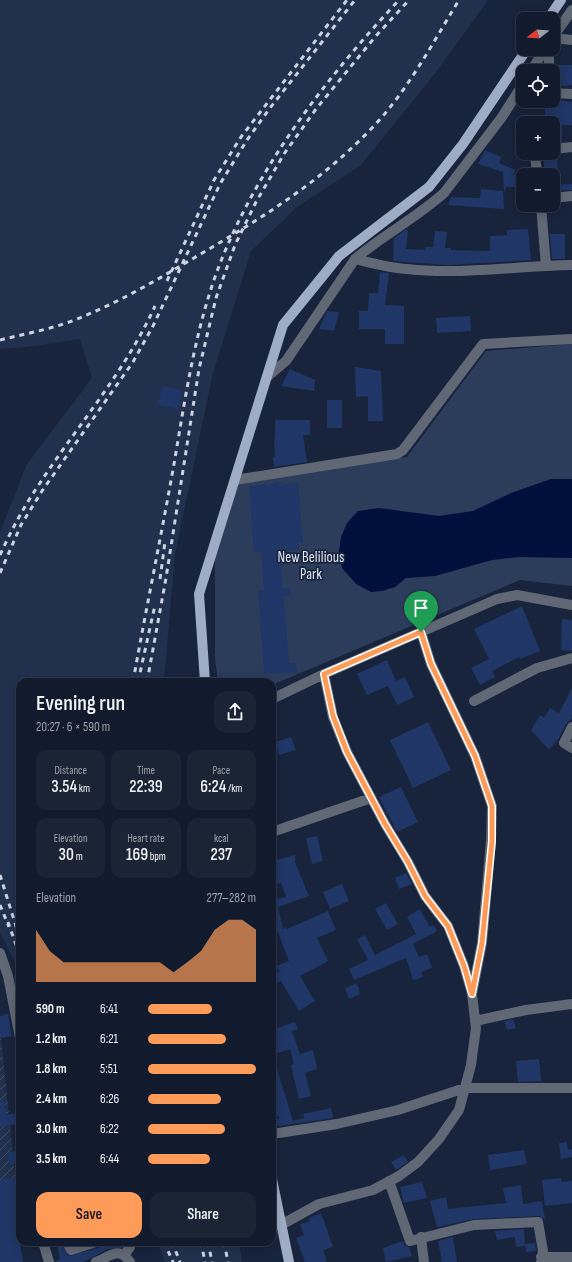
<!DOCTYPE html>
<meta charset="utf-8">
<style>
body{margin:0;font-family:"Sofia Sans Condensed",sans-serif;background:#1b2435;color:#f1f3f6;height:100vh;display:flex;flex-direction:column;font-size:15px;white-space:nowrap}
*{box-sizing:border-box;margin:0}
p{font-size:13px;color:#9ca1aa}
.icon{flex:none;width:22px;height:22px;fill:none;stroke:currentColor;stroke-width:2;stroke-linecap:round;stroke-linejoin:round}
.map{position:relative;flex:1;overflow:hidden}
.details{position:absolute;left:16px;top:678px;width:260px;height:568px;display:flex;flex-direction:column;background:#121b2d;border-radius:12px;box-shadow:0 2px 10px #0003,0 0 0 1px #313949}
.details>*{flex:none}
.needle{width:26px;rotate:253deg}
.fabs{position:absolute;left:516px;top:12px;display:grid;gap:8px}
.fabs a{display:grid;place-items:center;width:44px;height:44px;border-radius:8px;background:#121b2d;box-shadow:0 2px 10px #0003,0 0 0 1px #313949;font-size:20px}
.pin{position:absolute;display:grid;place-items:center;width:34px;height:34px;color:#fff;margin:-41px -17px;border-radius:50% 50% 50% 0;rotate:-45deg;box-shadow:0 0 4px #0007}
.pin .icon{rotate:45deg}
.round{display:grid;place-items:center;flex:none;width:42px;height:42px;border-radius:12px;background:#1b2435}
.summary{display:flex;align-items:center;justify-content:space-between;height:68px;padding:0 20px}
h1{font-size:22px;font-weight:600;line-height:30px}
.figures{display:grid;grid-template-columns:repeat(3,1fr);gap:6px;height:68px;padding:4px 20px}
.figures div{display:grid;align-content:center;border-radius:10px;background:#1b2435;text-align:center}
.figures b{font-size:17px;font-weight:600}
.figures small{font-size:11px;font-weight:400}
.figures p{font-size:11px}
.chart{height:112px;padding:8px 20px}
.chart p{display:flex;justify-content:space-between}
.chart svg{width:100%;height:72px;margin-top:4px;fill:#fe9b59;opacity:.7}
.button{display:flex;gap:8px;margin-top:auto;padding:8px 20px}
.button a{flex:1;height:46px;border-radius:12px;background:#fe9b59;color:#111;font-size:16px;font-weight:600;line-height:46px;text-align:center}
.button a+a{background:#1b2435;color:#f1f3f6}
ul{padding:0 20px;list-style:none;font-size:13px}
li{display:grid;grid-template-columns:64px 48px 1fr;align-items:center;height:30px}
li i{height:10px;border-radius:5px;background:#fe9b59}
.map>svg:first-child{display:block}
</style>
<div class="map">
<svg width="572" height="1262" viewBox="0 0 572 1262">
<defs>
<pattern id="industrial-furrows" width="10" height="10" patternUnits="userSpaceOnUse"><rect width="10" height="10" fill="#21304d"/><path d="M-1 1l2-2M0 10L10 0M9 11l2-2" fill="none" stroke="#414e68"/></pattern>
</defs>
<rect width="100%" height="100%" fill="#18243c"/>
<path fill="#21304d" d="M0,0H488L437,71L361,165L297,207L251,251L213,373L175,554L164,682H20V972L0,933V532L27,464L92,378L80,339L26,347L0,349Z
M157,1242H239L242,1262H165Z"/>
<path fill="url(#industrial-furrows)" d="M0,1029L16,1182L0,1185Z"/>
<path fill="#2c3d5c" d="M572,344V586L520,580L272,685V682H218L215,659V540L240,481L407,457L486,351Z"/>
<path fill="#010f3c" d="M551,479H572V558L519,557L492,560L435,576L406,578L395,587L382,591L371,592L356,584L342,568L339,551L341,537L347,523L358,511L379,508L439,516L473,511L511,493Z"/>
<path fill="#1f3666" d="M556,65H572V85L555,87Z
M554,100L572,102V125H562V142H553V123H545V101H554Z
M485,150L501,157L499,163L515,170L513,175H523V187H506L504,192L503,172L478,164Z
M543,154L557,155L558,175H545Z
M572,184V190L553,191V185Z
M481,189L503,191L504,209L448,205L451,197L480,198Z
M528,229L531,260L448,265L393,261L394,238L405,230H408L406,249L425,250V247H433L435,231L447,232L445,248H451V250L490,251V236L507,235V230Z
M550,234H565V259H552Z
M380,272L389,273L385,305L404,306V344H385V329H359V311H368L369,293H378Z
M327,311L339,312L334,331L319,329Z
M470,316L471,331L437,333L436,318Z
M355,367L381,371L383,421H368V396L356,397Z
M290,369L315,380L314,391L281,386Z
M162,386L182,390L179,409L158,405Z
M327,400H342V428H327Z
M275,420H310V435H303L307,462L274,467L273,457H275L274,439H275Z
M274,482H282V485L298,483L303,543H299V550L280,552L283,589L290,588L291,595L284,596L289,663H296L297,672L264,674L258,590H264L261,552H254L249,486L274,484Z
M522,606L540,651L520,659L519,657L492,671L495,677L480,685L471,668L489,659L474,629Z
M562,619L572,620V651L561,650Z
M387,660L396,681L405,677L414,697L397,705L388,686L367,695L357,674Z
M572,688V718L566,724L559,738L549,750L531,730L540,715L544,718L550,708L559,713Z
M428,722L451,770L413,788L390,740Z
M291,737L296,750L279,755L275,742Z
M401,787L418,822L397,832L379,797Z
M317,836L323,861L312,864L306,838Z
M295,855V862L309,896L278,907L283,929L286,927L287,929L328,911L336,930L317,938L328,961L300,976L315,1001L299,1011L281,981L272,984V973L279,972L276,966L289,961L276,927L272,928V894H275L276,899L286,897L281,883L272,885V874L277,873L273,861Z
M406,873L412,884L399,889L395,878Z
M342,884L349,901L330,909L323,892Z
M386,903L398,924L387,930L375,909Z
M420,909L430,927L434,925L437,931L413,944L419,957L427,954L432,968L421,972L423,977L413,980L406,958L354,980L349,969L368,960L357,939L365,935L375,955L416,934L407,917Z
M357,983L360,994L349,999L345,988Z
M8,1014L12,1036L0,1038V1016Z
M513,1019L516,1028L507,1030L504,1021Z
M295,1022L298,1029L292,1031L300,1054L313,1050L317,1069L305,1073L311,1096L299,1099L291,1065L294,1064L290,1049L272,1055V1030Z
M272,1059H274L293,1121L304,1118L303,1114L331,1108L333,1118L272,1127V1120L279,1119L272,1097Z
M539,1059L541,1081L518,1082L516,1061Z
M4,1100L7,1115L17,1113L19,1124L0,1127V1101Z
M567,1142L568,1150L572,1149V1157L561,1159L559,1143Z
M19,1150L20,1164L10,1165L7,1153Z
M524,1150L527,1164L490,1170L488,1155Z
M404,1155L408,1162L396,1170L391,1162Z
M18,1177L20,1221L17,1222L23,1262H0V1180Z
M561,1178L562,1182L572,1181V1203L545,1206L542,1180Z
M422,1182L427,1198L404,1203L400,1187Z
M521,1185L523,1204L542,1201L545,1219L538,1216L474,1219L437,1227L430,1201L446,1197L448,1209L506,1203L503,1188Z
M321,1213L333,1247L323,1250L327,1262H305L296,1238L304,1235L300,1224L310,1221L309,1218Z
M524,1229L525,1246L516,1247L515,1237L497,1240L495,1231Z
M453,1237L457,1262H442L438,1241Z
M403,1241L405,1246L409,1247L412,1256L386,1262L383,1248Z
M56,1242H61L68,1256L98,1248L111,1242H123V1246L122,1248L108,1249L83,1262H56L60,1259Z
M535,1243L536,1251L526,1252L525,1244Z"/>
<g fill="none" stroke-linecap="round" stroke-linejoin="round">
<path stroke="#616875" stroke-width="10" d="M553,37L572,10
M553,38L572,40
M549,49V71
M531,71L545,49
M553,93L572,94
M553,149L572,147
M535,153L537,175
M553,198L572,196
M541,205L546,266
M355,259C372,263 389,268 407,269C461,275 517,266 572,265
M267,377L286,361L355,259C383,235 416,218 444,193L502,117L523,84
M235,480L397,454L403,450L483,344L572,339
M324,674L333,717L347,752L385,824L408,862L425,896L448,926L464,966L472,994L482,943L491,841L492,806L475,756L431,664L421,632
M272,699L324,674L497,599L517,595L572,605
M474,701L537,668L572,658
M572,727L564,743L572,748
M272,832L371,798
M0,953L8,976L20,1038
M475,1021L526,1010L572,1004
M272,1134L337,1124L398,1110L465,1088H572
M389,1181L410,1241L474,1225L538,1222L543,1251L541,1262
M281,1225L319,1204L373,1190L399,1176L418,1162L439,1139L459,1110L471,1065L476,1028L472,994
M421,1237L424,1262
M43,1242L49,1262
M67,1242L71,1250L96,1242
M125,1254L130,1247L129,1242
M541,1257H572
M96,1262C111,1256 119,1246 130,1262"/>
<path stroke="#9eacc5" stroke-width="10" d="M548,19L561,0
M205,682L199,594L283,325L339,256L429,187L463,144L527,49
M272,1179L289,1262"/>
<path stroke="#cbd3e2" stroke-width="3" stroke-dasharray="5 5" stroke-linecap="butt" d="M167,281L214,180L241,137L347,0
M0,340C28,333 58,328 84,316C126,299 165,275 204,252C265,216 321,181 371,129C407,92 432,44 459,0
M0,555C11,531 23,508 38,486C77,426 125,372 155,306
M0,573L21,525L42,491L133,362L153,326L220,184L247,140L270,108L355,0
M160,579L165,542
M133,682C146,609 161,537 174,464C186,394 196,322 223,256C263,159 329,75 399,0
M138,682L155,605
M147,682L166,578L199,369L216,298L235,245L256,202L284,154L316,109L375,37L409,0
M0,875L20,939
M0,905L9,927
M8,922L20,956
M164,1242L173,1262
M172,1242L180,1262
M201,1242L205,1262
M208,1242L212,1262
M224,1242L228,1262"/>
</g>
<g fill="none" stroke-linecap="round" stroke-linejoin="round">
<defs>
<path id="route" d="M421,632L431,664L475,756L492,806V841L482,943L472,994L464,966L448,926L425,896L408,862L385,824L347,752L333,716L324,674Z"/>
</defs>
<use href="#route" stroke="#fff" stroke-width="8"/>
<use href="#route" stroke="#fe9b59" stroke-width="5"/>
</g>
<g text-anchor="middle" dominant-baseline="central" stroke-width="3.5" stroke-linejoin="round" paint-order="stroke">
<g font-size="15" fill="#dce5f5" stroke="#18243c">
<text x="311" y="557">New Belilious<tspan x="311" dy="17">Park</tspan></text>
</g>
</g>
</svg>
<div class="fabs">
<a><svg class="needle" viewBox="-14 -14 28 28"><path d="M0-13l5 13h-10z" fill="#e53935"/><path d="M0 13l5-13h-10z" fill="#9ca1aa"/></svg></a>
<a><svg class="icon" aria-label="locate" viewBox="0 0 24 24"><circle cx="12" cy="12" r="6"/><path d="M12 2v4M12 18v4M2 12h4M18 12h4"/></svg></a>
<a>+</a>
<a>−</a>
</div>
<div class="pin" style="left:421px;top:632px;background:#1e9e55"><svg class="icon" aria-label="arrive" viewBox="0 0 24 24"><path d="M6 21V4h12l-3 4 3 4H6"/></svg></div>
<section class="details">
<div class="summary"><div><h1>Evening run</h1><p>20:27 · 6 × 590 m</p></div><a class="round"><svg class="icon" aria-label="share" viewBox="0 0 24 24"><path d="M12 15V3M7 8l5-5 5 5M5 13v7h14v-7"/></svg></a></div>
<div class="figures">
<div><p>Distance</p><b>3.54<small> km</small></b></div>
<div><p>Time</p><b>22:39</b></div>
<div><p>Pace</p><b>6:24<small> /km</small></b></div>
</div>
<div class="figures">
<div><p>Elevation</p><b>30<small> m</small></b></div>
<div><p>Heart rate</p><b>169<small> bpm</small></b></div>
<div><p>kcal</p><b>237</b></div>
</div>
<div class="chart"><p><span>Elevation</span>277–282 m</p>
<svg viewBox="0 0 160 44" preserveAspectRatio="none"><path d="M0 44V12L10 25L20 32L30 32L40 32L50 32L60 32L70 32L80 32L90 32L100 38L110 32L120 25L130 12L140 6L150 6L160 12V44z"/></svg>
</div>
<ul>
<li><b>590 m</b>6:41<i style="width:59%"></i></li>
<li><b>1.2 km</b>6:21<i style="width:72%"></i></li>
<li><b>1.8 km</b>5:51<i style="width:100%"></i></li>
<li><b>2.4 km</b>6:26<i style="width:68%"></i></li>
<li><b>3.0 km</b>6:22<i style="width:71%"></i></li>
<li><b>3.5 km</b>6:44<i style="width:57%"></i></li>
</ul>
<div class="button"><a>Save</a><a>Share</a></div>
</section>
</div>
